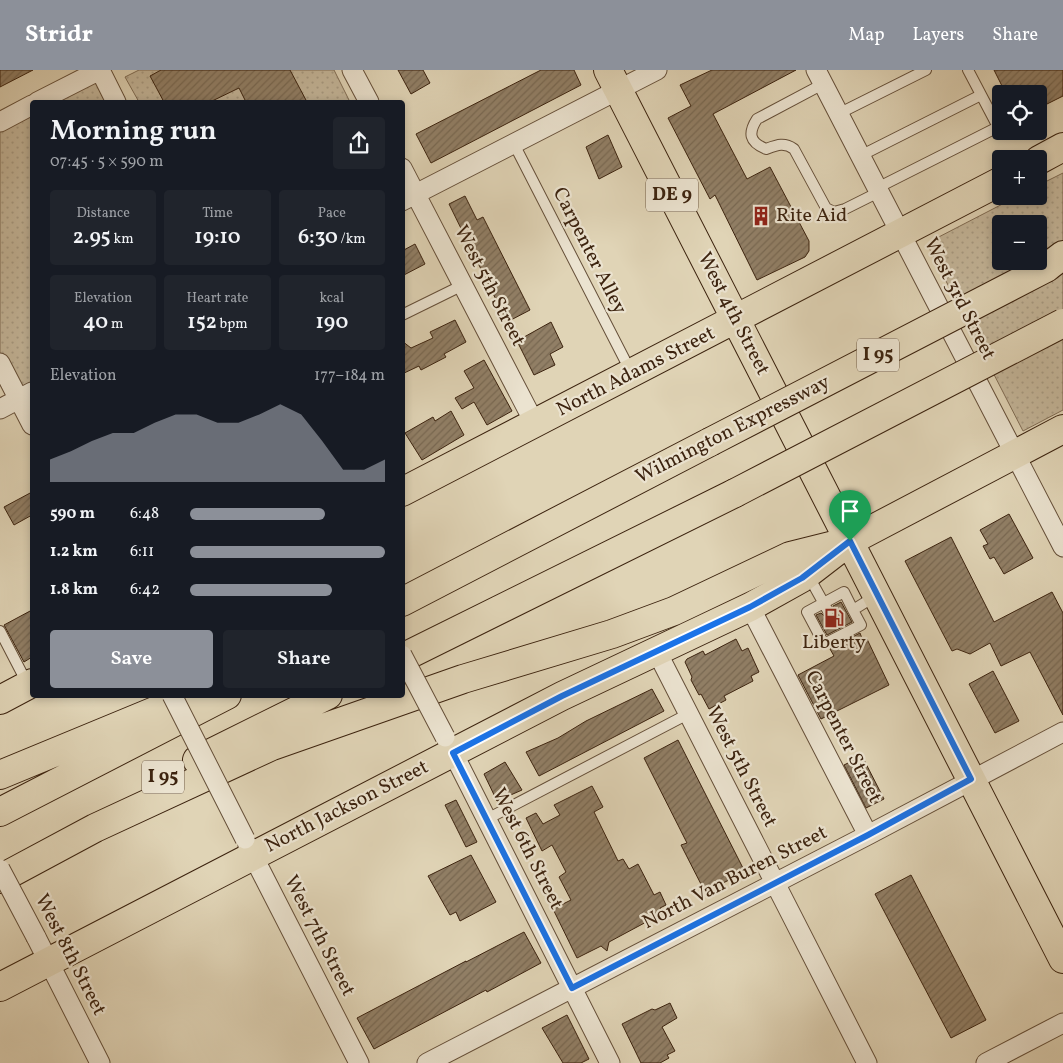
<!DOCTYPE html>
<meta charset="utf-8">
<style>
body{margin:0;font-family:Vollkorn,serif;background:#20242c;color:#f1f3f6;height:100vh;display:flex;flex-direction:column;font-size:19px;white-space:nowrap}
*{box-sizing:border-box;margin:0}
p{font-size:16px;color:#9ea1a6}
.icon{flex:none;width:28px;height:28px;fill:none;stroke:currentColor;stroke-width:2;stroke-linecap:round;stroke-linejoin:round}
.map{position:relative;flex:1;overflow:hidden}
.details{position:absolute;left:30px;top:30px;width:375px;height:598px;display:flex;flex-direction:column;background:#171b24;border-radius:5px;box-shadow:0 2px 8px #0003}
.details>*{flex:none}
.fabs{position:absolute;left:992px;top:15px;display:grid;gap:10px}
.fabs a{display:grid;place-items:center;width:55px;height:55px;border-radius:5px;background:#171b24;box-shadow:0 2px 8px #0003;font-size:25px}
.pin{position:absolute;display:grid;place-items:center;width:42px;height:42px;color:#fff;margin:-51px -21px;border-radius:50% 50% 50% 0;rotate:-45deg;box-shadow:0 0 5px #0007}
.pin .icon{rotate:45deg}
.round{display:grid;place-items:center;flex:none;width:52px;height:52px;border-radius:5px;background:#20242c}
.head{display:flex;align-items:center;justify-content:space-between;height:85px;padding:0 20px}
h1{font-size:28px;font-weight:600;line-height:38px}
.figures{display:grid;grid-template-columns:repeat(3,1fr);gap:8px;height:85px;padding:5px 20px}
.figures div{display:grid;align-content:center;border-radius:5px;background:#20242c;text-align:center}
.figures b{font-size:21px;font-weight:600}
.figures small{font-size:14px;font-weight:400}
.figures p{font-size:14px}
.chart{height:140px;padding:10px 20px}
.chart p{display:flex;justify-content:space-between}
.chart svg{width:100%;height:90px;margin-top:5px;fill:#8c9099;opacity:.7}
.primary-button{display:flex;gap:10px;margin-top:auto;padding:10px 20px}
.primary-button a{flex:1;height:58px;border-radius:5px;background:#8c9099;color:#fff;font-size:20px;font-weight:600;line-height:58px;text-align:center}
.primary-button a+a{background:#20242c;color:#f1f3f6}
ul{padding:0 20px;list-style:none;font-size:16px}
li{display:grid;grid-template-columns:80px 60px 1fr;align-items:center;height:38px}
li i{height:12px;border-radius:6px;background:#8c9099}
header{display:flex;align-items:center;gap:30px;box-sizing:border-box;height:70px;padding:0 25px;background:#8c9099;color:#fff}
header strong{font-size:24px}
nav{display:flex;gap:28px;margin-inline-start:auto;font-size:18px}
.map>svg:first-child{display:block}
</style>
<header>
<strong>Stridr</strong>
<nav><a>Map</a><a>Layers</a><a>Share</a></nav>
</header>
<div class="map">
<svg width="1063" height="993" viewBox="0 0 1063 993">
<defs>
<pattern id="park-dots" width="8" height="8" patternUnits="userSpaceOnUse" patternTransform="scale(1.25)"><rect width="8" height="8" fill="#c4b69a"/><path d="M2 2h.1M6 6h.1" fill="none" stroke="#a99c84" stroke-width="1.8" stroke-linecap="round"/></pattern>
<pattern id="building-hatch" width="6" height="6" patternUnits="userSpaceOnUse" patternTransform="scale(1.25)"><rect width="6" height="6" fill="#917f66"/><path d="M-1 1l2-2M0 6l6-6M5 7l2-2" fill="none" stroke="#786852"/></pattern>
</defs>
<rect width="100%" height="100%" fill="#e0d4b6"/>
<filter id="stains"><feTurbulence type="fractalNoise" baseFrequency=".004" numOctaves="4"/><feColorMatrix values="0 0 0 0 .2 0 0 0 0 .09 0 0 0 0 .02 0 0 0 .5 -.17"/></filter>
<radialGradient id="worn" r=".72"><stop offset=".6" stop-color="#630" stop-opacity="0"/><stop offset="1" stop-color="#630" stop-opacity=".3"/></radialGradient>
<path fill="url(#park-dots)" stroke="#806c54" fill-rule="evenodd" d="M100,0L116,32H37Z
M139,0H334L349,30L344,32H139L125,7Z
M32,35V322L19,329L0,292V52Z
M1063,103V340L1023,361L928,176L931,171L1018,126H1039V115ZM1001,154H1039V191H1001Z"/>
<path fill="url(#building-hatch)" stroke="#3c230f" d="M0,0H33L0,17Z
M161,0H290L307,32H246L239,18L210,32H164L150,6Z
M398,0H423L430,13L411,24Z
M541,0H574L581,15L431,93L416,64Z
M712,0H796L713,44L747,109L770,97L809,171V181L805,187L757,210L715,125L710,129L668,48L691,36L680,15Z
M994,0H1063V26L1039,38V24H1006Z
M608,65L622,97L599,109L586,77Z
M465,126L477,150L483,147L530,240L507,252L449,134Z
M415,174L425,194L402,206V181Z
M455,250L466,272L444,284L446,287L421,300L419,296L402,304V271L411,278L433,268L430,262Z
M551,252L563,277L550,284L555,295L534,305L517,271Z
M484,290L512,341L487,355L474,332L462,339L455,328L474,318L464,301Z
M451,341L464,365L422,390L405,363L433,347L435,351Z
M32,422V445L14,455L4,437Z
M1009,444L1033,488L1004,504L994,487L990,489L983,476L988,474L980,460Z
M951,467L994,552L1052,522L1063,543V645L1030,582L1001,596L990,573L970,584L957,579L952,581L905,491Z
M841,532L852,552L827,565L816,545L821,543L825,547H831L835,542L833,536Z
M32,540V587L24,592L4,555Z
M860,563L863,571L867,569L889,615L821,649L798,605L834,586L830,579Z
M736,569L742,581L748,578L759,602L751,606L753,611L724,626L726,630L709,639L701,624L699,625L691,610L692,607L685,592L687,589L703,581L705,585Z
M993,601L1019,651L995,663L969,614Z
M652,619L664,641L539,706L526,682L558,668L586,651Z
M678,670L745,802L705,822L681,775L687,773L644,688Z
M862,686L884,729L866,738L844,695Z
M505,692L522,720L497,731L484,704Z
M592,716L603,737L594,742L618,791L623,789L629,799L638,794L654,825L660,822L666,835L660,838L663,843L609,872L607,881L601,876L577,888L553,839L571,830L559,807L566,802L552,775L542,781L526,748L536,743L543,754L560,745L554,735Z
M456,730L477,772L466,777L445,735Z
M471,785L496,832L460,851L456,842L450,845L428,806Z
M911,805L986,950L951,968L875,824Z
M524,862L541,893L487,922L486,920L374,979L357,948L466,891V892Z
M670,933L677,948L662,957L675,981L667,985L669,988L660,993H641L622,954L652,939L655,940Z
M567,945L589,989L581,993H563L542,958Z"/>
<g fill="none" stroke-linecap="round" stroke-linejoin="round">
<defs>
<path id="lane" d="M823,14L757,49C748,63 749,72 766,79C777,75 784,72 794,79L826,138L834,142L845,139L879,122
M838,44L926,0
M514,74L631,302
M860,86L981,25
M877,118L998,57L968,0
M402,245L463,215
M808,505L828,541
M853,540L861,555L824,574L807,542L844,522L853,540L877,525
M0,561L27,613
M487,749L688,644"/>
<path id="street" d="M352,0L369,32
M816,0L1063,477
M37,32L100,0L116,32
M0,52L32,35
M402,98L535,354
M402,131L657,0
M0,293L32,355
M0,339L32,322
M750,537L868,765
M657,582L867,993
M448,673L610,993
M248,776L359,993
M36,867L100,993
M427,993L868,765L1063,662
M986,993L1063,953"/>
<path id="primary" d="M608,0L1063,889
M1039,90L1063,77
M402,422L1001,111
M0,630L32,613
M0,917L562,626L750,537L802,508L850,471L1063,359"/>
<path id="highway" d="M1046,198L1063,185
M402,532L710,372
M402,588L735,423
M197,690L328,625
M0,705L191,626
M0,742L227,625
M0,809L95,758L272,676L463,609L612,564L674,541L790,486L850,471"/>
</defs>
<use href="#lane" stroke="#654f39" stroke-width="12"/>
<use href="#street" stroke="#654f39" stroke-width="21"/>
<use href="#primary" stroke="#3c230f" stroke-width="30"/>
<use href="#highway" stroke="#3c230f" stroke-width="30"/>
<use href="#lane" stroke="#ebe3d0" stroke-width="10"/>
<use href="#street" stroke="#ebe3d0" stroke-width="19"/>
<use href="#primary" stroke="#e0d4b6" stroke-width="28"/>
<use href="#highway" stroke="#e0d4b6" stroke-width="28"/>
<defs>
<path id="street-bridge" d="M402,585L445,667
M172,625L245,769
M0,799L36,867"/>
<path id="highway-bridge" d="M710,372L1046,198
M735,423L1063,253"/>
</defs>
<use href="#street-bridge" stroke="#654f39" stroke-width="21" stroke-linecap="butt"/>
<use href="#highway-bridge" stroke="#3c230f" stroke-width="30" stroke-linecap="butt"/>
<use href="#street-bridge" stroke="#ebe3d0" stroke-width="19"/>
<use href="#highway-bridge" stroke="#e0d4b6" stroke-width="28"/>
</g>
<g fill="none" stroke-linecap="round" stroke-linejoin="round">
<defs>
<path id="route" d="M850,471L971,709L868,765L572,918L453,683L562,626L750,537L802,508Z"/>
</defs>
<use href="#route" stroke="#fff" stroke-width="10"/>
<use href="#route" stroke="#1a73e8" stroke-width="6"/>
</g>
<defs>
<symbol id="building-bare" viewBox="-9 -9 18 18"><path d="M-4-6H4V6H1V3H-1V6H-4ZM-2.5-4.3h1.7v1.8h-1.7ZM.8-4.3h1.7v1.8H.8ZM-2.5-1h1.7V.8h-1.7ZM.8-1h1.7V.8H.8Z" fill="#8f2418" stroke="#ebe3d0" stroke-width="2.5" paint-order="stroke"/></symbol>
<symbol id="fuel-bare" viewBox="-9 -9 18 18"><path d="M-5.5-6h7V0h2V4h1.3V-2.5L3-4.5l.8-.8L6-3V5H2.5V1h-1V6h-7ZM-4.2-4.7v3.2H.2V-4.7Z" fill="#8f2418" stroke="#ebe3d0" stroke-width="2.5" paint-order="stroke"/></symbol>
</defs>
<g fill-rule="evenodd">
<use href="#building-bare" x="747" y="132" width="28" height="28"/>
<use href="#fuel-bare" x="820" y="534" width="28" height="28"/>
</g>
<g text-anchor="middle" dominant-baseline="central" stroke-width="4.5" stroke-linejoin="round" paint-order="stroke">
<g fill="#ebe3d0" stroke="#705d49" stroke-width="1">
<rect x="646" y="108.5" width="52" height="33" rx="4"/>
<rect x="857" y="268.5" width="42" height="33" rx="4"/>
<rect x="142" y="690.5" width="42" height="33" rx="4"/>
</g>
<g font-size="19" font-weight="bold" fill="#3c230f">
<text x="672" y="125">DE 9</text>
<text x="878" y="285">I 95</text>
<text x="163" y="707">I 95</text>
</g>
<g font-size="20" fill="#3c230f" stroke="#ebe3d0" text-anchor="start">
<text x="776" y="146">Rite Aid</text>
<text x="834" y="573" text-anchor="middle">Liberty</text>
</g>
<g font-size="20" fill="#3c230f" stroke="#ebe3d0">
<text transform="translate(589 181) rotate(63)">Carpenter Alley</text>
<text transform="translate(489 216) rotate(63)">West 5th Street</text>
<text transform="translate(959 229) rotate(63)">West 3rd Street</text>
<text transform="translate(733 244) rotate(63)">West 4th Street</text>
<text transform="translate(636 302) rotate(-27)">North Adams Street</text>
<text transform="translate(733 360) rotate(-27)">Wilmington Expressway</text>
<text transform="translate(843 667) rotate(63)">Carpenter Street</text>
<text transform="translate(741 697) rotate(63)">West 5th Street</text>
<text transform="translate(347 737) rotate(-27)">North Jackson Street</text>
<text transform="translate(527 779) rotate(63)">West 6th Street</text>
<text transform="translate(735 808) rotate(-27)">North Van Buren Street</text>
<text transform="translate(319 866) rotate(63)">West 7th Street</text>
<text transform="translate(70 885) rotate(63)">West 8th Street</text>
</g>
</g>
<rect width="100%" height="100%" filter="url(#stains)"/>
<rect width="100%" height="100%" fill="url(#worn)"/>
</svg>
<div class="fabs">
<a><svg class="icon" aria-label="locate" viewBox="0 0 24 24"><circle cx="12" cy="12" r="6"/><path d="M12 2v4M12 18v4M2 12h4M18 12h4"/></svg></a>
<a>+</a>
<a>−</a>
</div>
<div class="pin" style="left:850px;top:471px;background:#1e9e55"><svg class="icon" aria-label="arrive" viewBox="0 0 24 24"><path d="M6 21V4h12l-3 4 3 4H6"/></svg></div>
<section class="details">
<div class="head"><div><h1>Morning run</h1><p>07:45 · 5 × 590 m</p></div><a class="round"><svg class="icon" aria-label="share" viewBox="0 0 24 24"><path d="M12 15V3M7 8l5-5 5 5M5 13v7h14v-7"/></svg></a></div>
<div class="figures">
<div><p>Distance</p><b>2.95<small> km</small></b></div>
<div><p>Time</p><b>19:10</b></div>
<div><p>Pace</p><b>6:30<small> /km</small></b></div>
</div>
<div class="figures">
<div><p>Elevation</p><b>40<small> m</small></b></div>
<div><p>Heart rate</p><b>152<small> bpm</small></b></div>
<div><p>kcal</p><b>190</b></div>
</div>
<div class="chart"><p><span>Elevation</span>177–184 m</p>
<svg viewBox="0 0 160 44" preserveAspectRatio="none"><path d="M0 44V33L10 29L20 24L30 20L40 20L50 15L60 11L70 11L80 15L90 15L100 11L110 6L120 11L130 24L140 38L150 38L160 33V44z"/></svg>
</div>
<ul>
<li><b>590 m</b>6:48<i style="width:69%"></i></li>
<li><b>1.2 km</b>6:11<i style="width:100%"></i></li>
<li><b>1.8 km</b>6:42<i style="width:73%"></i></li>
</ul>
<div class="primary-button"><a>Save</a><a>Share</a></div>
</section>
</div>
